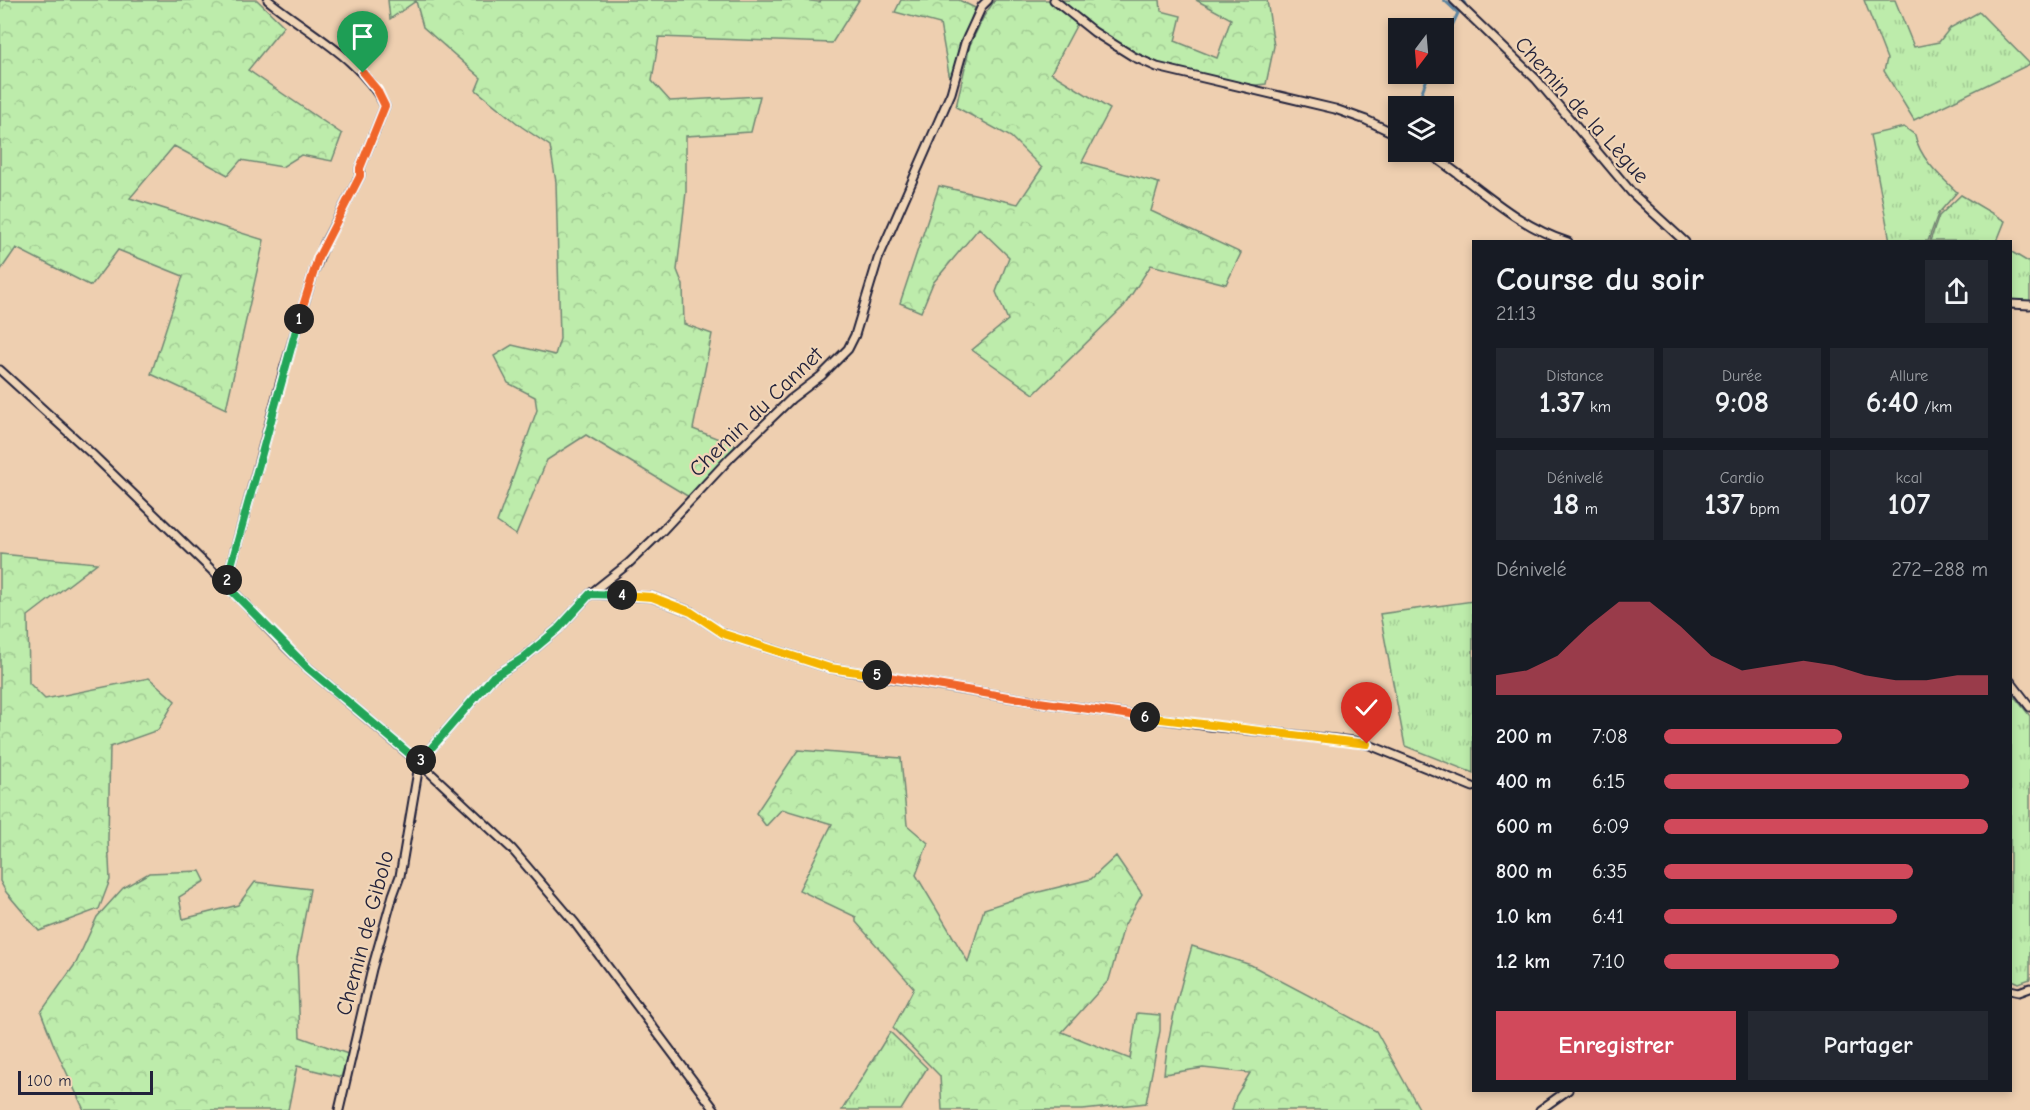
<!DOCTYPE html>
<html lang="fr">
<meta charset="utf-8">
<style>
body{margin:0;font-family:"Comic Neue",sans-serif;background:#242831;color:#f1f3f6;height:100vh;display:flex;flex-direction:column;font-size:22px;white-space:nowrap}
*{box-sizing:border-box;margin:0}
p{font-size:20px;color:#9ea1a6}
.icon{flex:none;width:33px;height:33px;fill:none;stroke:currentColor;stroke-width:2;stroke-linecap:round;stroke-linejoin:round}
.map{position:relative;flex:1;overflow:hidden}
.sheet{position:absolute;left:1472px;top:240px;width:540px;height:852px;display:flex;flex-direction:column;background:#171b24;border-radius:0px;box-shadow:0 3px 9px #0003}
.sheet>*{flex:none}
.needle{width:39px;rotate:196deg}
.controls{position:absolute;left:1388px;top:18px;display:grid;gap:12px}
.controls a{display:grid;place-items:center;width:66px;height:66px;border-radius:0px;background:#171b24;box-shadow:0 3px 9px #0003;font-size:30px}
.scale{position:absolute;left:18px;bottom:15px;width:135px;box-sizing:border-box;padding-left:6px;border:3px solid #22223b;border-top:0;font-size:16px;line-height:21px;white-space:nowrap;color:#22223b;-webkit-text-stroke:4px #f0d5b7;paint-order:stroke}
.pin{position:absolute;display:grid;place-items:center;width:51px;height:51px;color:#fff;margin:-62px -26px;border-radius:50% 50% 50% 0;rotate:-45deg;box-shadow:0 0 6px #0007}
.pin .icon{rotate:45deg}
.km{position:absolute;width:30px;height:30px;margin:-15px;border-radius:50%;background:#222;color:#fff;font-size:16px;line-height:30px;text-align:center}
.round{display:grid;place-items:center;flex:none;width:63px;height:63px;border-radius:0px;background:#242831}
.overview{display:flex;align-items:center;justify-content:space-between;height:102px;padding:0 24px}
h1{font-size:33px;font-weight:800;line-height:45px}
.metrics{display:grid;grid-template-columns:repeat(3,1fr);gap:9px;height:102px;padding:6px 24px}
.metrics div{display:grid;align-content:center;border-radius:0px;background:#242831;text-align:center}
.metrics b{font-size:30px;font-weight:800}
.metrics small{font-size:16px;font-weight:400}
.metrics p{font-size:16px}
.chart{height:168px;padding:12px 24px}
.chart p{display:flex;justify-content:space-between}
.chart svg{width:100%;height:108px;margin-top:6px;fill:#d1495b;opacity:.7}
.primary-button{display:flex;gap:12px;margin-top:auto;padding:12px 24px}
.primary-button a{flex:1;height:69px;border-radius:0px;background:#d1495b;color:#fff;font-size:24px;font-weight:800;line-height:69px;text-align:center}
.primary-button a+a{background:#242831;color:#f1f3f6}
ul{padding:0 24px;list-style:none;font-size:20px}
li{display:grid;grid-template-columns:96px 72px 1fr;align-items:center;height:45px}
li i{height:15px;border-radius:8px;background:#d1495b}
.map>svg:first-child{display:block}
</style>
<div class="map">
<svg width="2030" height="1110" viewBox="0 0 2030 1110">
<defs>
<pattern id="grass-tufts" width="24" height="20" patternUnits="userSpaceOnUse" patternTransform="scale(1.5)"><rect width="24" height="20" fill="#bdecab"/><path d="M3 7l-1-3M5 7V3M7 7l1-3M15 17l-1-3M17 17v-4M19 17l1-3" fill="none" stroke="#a2ca94"/></pattern>
<pattern id="forest-crowns" width="20" height="18" patternUnits="userSpaceOnUse" patternTransform="scale(1.5)"><rect width="20" height="18" fill="#bdecab"/><path d="M2 6a3 3 0 1 1 6 0M12 15a3 3 0 1 1 6 0" fill="none" stroke="#a2ca94"/></pattern>
</defs>
<rect width="100%" height="100%" fill="#eecfb0"/>
<filter id="ink" filterUnits="userSpaceOnUse"><feTurbulence type="fractalNoise" baseFrequency=".0167" numOctaves="2"/><feDisplacementMap in="SourceGraphic" scale="12" xChannelSelector="R" yChannelSelector="G"/><feConvolveMatrix kernelMatrix="1 2 1 2 8 2 1 2 1" color-interpolation-filters="sRGB"/></filter>
<g filter="url(#ink)">
<path fill="url(#grass-tufts)" stroke="#708773" stroke-width="1.5" d="M1864,0H1895L1914,47L1939,42L1950,28L1979,12L2030,64L1914,120L1884,71L1887,59Z
M1904,127L1915,135C1920,159 1940,176 1957,192L1938,214L1928,241H1890L1870,135Z
M1961,195L2005,221L1997,241H1930L1939,216Z
M2010,251L2030,263V302L2010,301Z
M1473,601V773L1405,746L1380,614Z
M2010,691L2030,716V979L2019,983L2010,979Z
M890,1032L927,1068L901,1110H842Z"/>
<path fill="url(#forest-crowns)" stroke="#708773" stroke-width="1.5" d="M0,0H257L284,26L248,70L342,134L332,161L301,155L282,167L241,160L228,175L174,146L130,198L264,240L226,409L151,374L183,276L118,250L91,286L16,248L0,271Z
M388,0H802L820,2L821,0H859L832,43L659,37L652,81L670,101L760,96L751,132L686,136V192L677,270L683,285L684,324L712,334L693,429L737,446L689,497L586,435L547,460L516,535L497,522L537,410L535,397L508,383L494,356L512,345L555,355L560,339L556,182L550,146L522,127L476,90L481,78L423,27L416,1L390,19Z
M901,0H959L975,8L950,80L940,24L895,12Z
M995,0H1048L1061,8L1077,24L1051,73L1110,109L1082,162L1159,183L1151,211L1241,253L1226,284L1151,265L1124,306L1034,394L972,350L1008,320L996,292L1009,257L979,228L933,283L921,312L900,303L939,186L1018,204L1042,168L1011,137L956,107L970,45L984,16Z
M1059,0H1160L1161,11L1181,16L1175,41L1217,58L1231,19L1196,0H1267L1274,46L1266,84L1247,86L1160,64L1109,39Z
M0,554L97,563L28,616L29,683L45,699L149,678L175,701L158,730L110,747L108,839L110,880L99,909L39,931L6,892L0,881Z
M798,750L901,758L907,825L928,843L916,875L968,962L984,909L1027,895L1091,879L1116,856L1142,894L1124,926L1109,980L1062,1032L1130,1059L1137,1013L1160,1015V1031L1146,1103L1083,1110H942L940,1076L893,1028L914,988L856,922V917L799,890L832,824L782,809L766,826L756,813Z
M200,871L205,881L179,897L183,919L238,905L255,882L310,889L297,958L300,1037L348,1054L341,1077L297,1066L288,1110H84L53,1043L41,1012L76,963L97,917L123,888L149,873Z
M1192,946L1251,965L1376,1031L1420,1110H1232L1236,1096L1250,1073L1203,1068L1164,1074C1168,1030 1180,988 1192,946Z"/>
<g fill="none" stroke-linecap="round" stroke-linejoin="round">
<path stroke="#5c84a0" stroke-width="3" d="M1462,0L1465,4
M1443,45L1458,13L1444,0
M1416,106L1429,74"/>
<defs>
<path id="minor" d="M1054,0L1094,32L1134,57L1157,67L1335,109L1366,120L1398,135
M1454,0L1536,79L1632,193L1685,242
M1427,152C1474,182 1512,224 1568,242
M2010,304L2030,305
M0,370L92,454L224,582L279,640L308,668L423,766L512,849L575,923L715,1110
M226,584L285,366L313,274L325,243L360,176V168L385,106C361,58 308,33 268,0
M590,594L652,597L691,612L724,634L830,668L1032,701L1210,726L1353,741L1367,744L1473,787
M2010,681L2030,707
M419,762L493,677L522,659L558,629L590,594L629,563L662,531L731,457L791,399L821,376L848,349L855,335L878,259L951,93L965,43L982,6L988,0
M2010,990L2019,992L2030,988
M339,1110L372,969L393,895L400,876L418,771L423,766
M1540,1110L1568,1090"/>
</defs>
<use href="#minor" stroke="#22223b" stroke-width="11"/>
<use href="#minor" stroke="#f0d5b7" stroke-width="7"/>
</g>
</g>
<g fill="none" stroke-linecap="round" stroke-linejoin="round" filter="url(#ink)">
<defs>
<path id="split-1" d="M299,319L318,258L360,176V168L385,106L377,90L363,73"/>
<path id="split-2" d="M227,580L299,319"/>
<path id="split-3" d="M227,580L226,585L308,668L419,762L421,760"/>
<path id="split-4" d="M421,760L493,677L522,659L558,629L590,594L622,595"/>
<path id="split-5" d="M622,595L652,597L691,612L724,634L830,668L877,675"/>
<path id="split-6" d="M877,675L1032,701L1145,717"/>
<path id="split-7" d="M1145,717L1367,744"/>
</defs>
<use href="#split-1" stroke="#fff" stroke-width="12"/>
<use href="#split-2" stroke="#fff" stroke-width="12"/>
<use href="#split-3" stroke="#fff" stroke-width="12"/>
<use href="#split-4" stroke="#fff" stroke-width="12"/>
<use href="#split-5" stroke="#fff" stroke-width="12"/>
<use href="#split-6" stroke="#fff" stroke-width="12"/>
<use href="#split-7" stroke="#fff" stroke-width="12"/>
<use href="#split-1" stroke="#f0652b" stroke-width="8"/>
<use href="#split-2" stroke="#22a559" stroke-width="8"/>
<use href="#split-3" stroke="#22a559" stroke-width="8"/>
<use href="#split-4" stroke="#22a559" stroke-width="8"/>
<use href="#split-5" stroke="#f5b400" stroke-width="8"/>
<use href="#split-6" stroke="#f0652b" stroke-width="8"/>
<use href="#split-7" stroke="#f5b400" stroke-width="8"/>
</g>
<g text-anchor="middle" dominant-baseline="central" stroke-width="4.5" stroke-linejoin="round" paint-order="stroke">
<g font-size="22" fill="#22223b" stroke="#f0d5b7">
<text transform="translate(1582 110) rotate(48)">Chemin de la Lègue</text>
<text transform="translate(756 412) rotate(-44)">Chemin du Cannet</text>
<text transform="translate(365 933) rotate(-75)">Chemin de Gibolo</text>
</g>
</g>
</svg>
<div class="controls">
<a><svg class="needle" viewBox="-14 -14 28 28"><path d="M0-13l5 13h-10z" fill="#e53935"/><path d="M0 13l5-13h-10z" fill="#9ea1a6"/></svg></a>
<a><svg class="icon" aria-label="layers" viewBox="0 0 24 24"><path d="M12 4l9 5-9 5-9-5zM3 14l9 5 9-5"/></svg></a>
</div>
<div class="scale">100 m</div>
<div class="pin" style="left:363px;top:73px;background:#1e9e55"><svg class="icon" aria-label="arrive" viewBox="0 0 24 24"><path d="M6 21V4h12l-3 4 3 4H6"/></svg></div>
<div class="pin" style="left:1367px;top:744px;background:#d93025"><svg class="icon" aria-label="check" viewBox="0 0 24 24"><path d="M5 12l5 5 9-10"/></svg></div>
<b class="km" style="left:299px;top:319px">1</b>
<b class="km" style="left:227px;top:580px">2</b>
<b class="km" style="left:421px;top:760px">3</b>
<b class="km" style="left:622px;top:595px">4</b>
<b class="km" style="left:877px;top:675px">5</b>
<b class="km" style="left:1145px;top:717px">6</b>
<section class="sheet">
<div class="overview"><div><h1>Course du soir</h1><p>21:13</p></div><a class="round"><svg class="icon" aria-label="share" viewBox="0 0 24 24"><path d="M12 15V3M7 8l5-5 5 5M5 13v7h14v-7"/></svg></a></div>
<div class="metrics">
<div><p>Distance</p><b>1.37<small> km</small></b></div>
<div><p>Durée</p><b>9:08</b></div>
<div><p>Allure</p><b>6:40<small> /km</small></b></div>
</div>
<div class="metrics">
<div><p>Dénivelé</p><b>18<small> m</small></b></div>
<div><p>Cardio</p><b>137<small> bpm</small></b></div>
<div><p>kcal</p><b>107</b></div>
</div>
<div class="chart"><p><span>Dénivelé</span>272–288 m</p>
<svg viewBox="0 0 160 44" preserveAspectRatio="none"><path d="M0 44V36L10 34L20 28L30 16L40 6L50 6L60 16L70 28L80 34L90 32L100 30L110 32L120 36L130 38L140 38L150 36L160 36V44z"/></svg>
</div>
<ul>
<li><b>200 m</b>7:08<i style="width:55%"></i></li>
<li><b>400 m</b>6:15<i style="width:94%"></i></li>
<li><b>600 m</b>6:09<i style="width:100%"></i></li>
<li><b>800 m</b>6:35<i style="width:77%"></i></li>
<li><b>1.0 km</b>6:41<i style="width:72%"></i></li>
<li><b>1.2 km</b>7:10<i style="width:54%"></i></li>
</ul>
<div class="primary-button"><a>Enregistrer</a><a>Partager</a></div>
</section>
</div>
